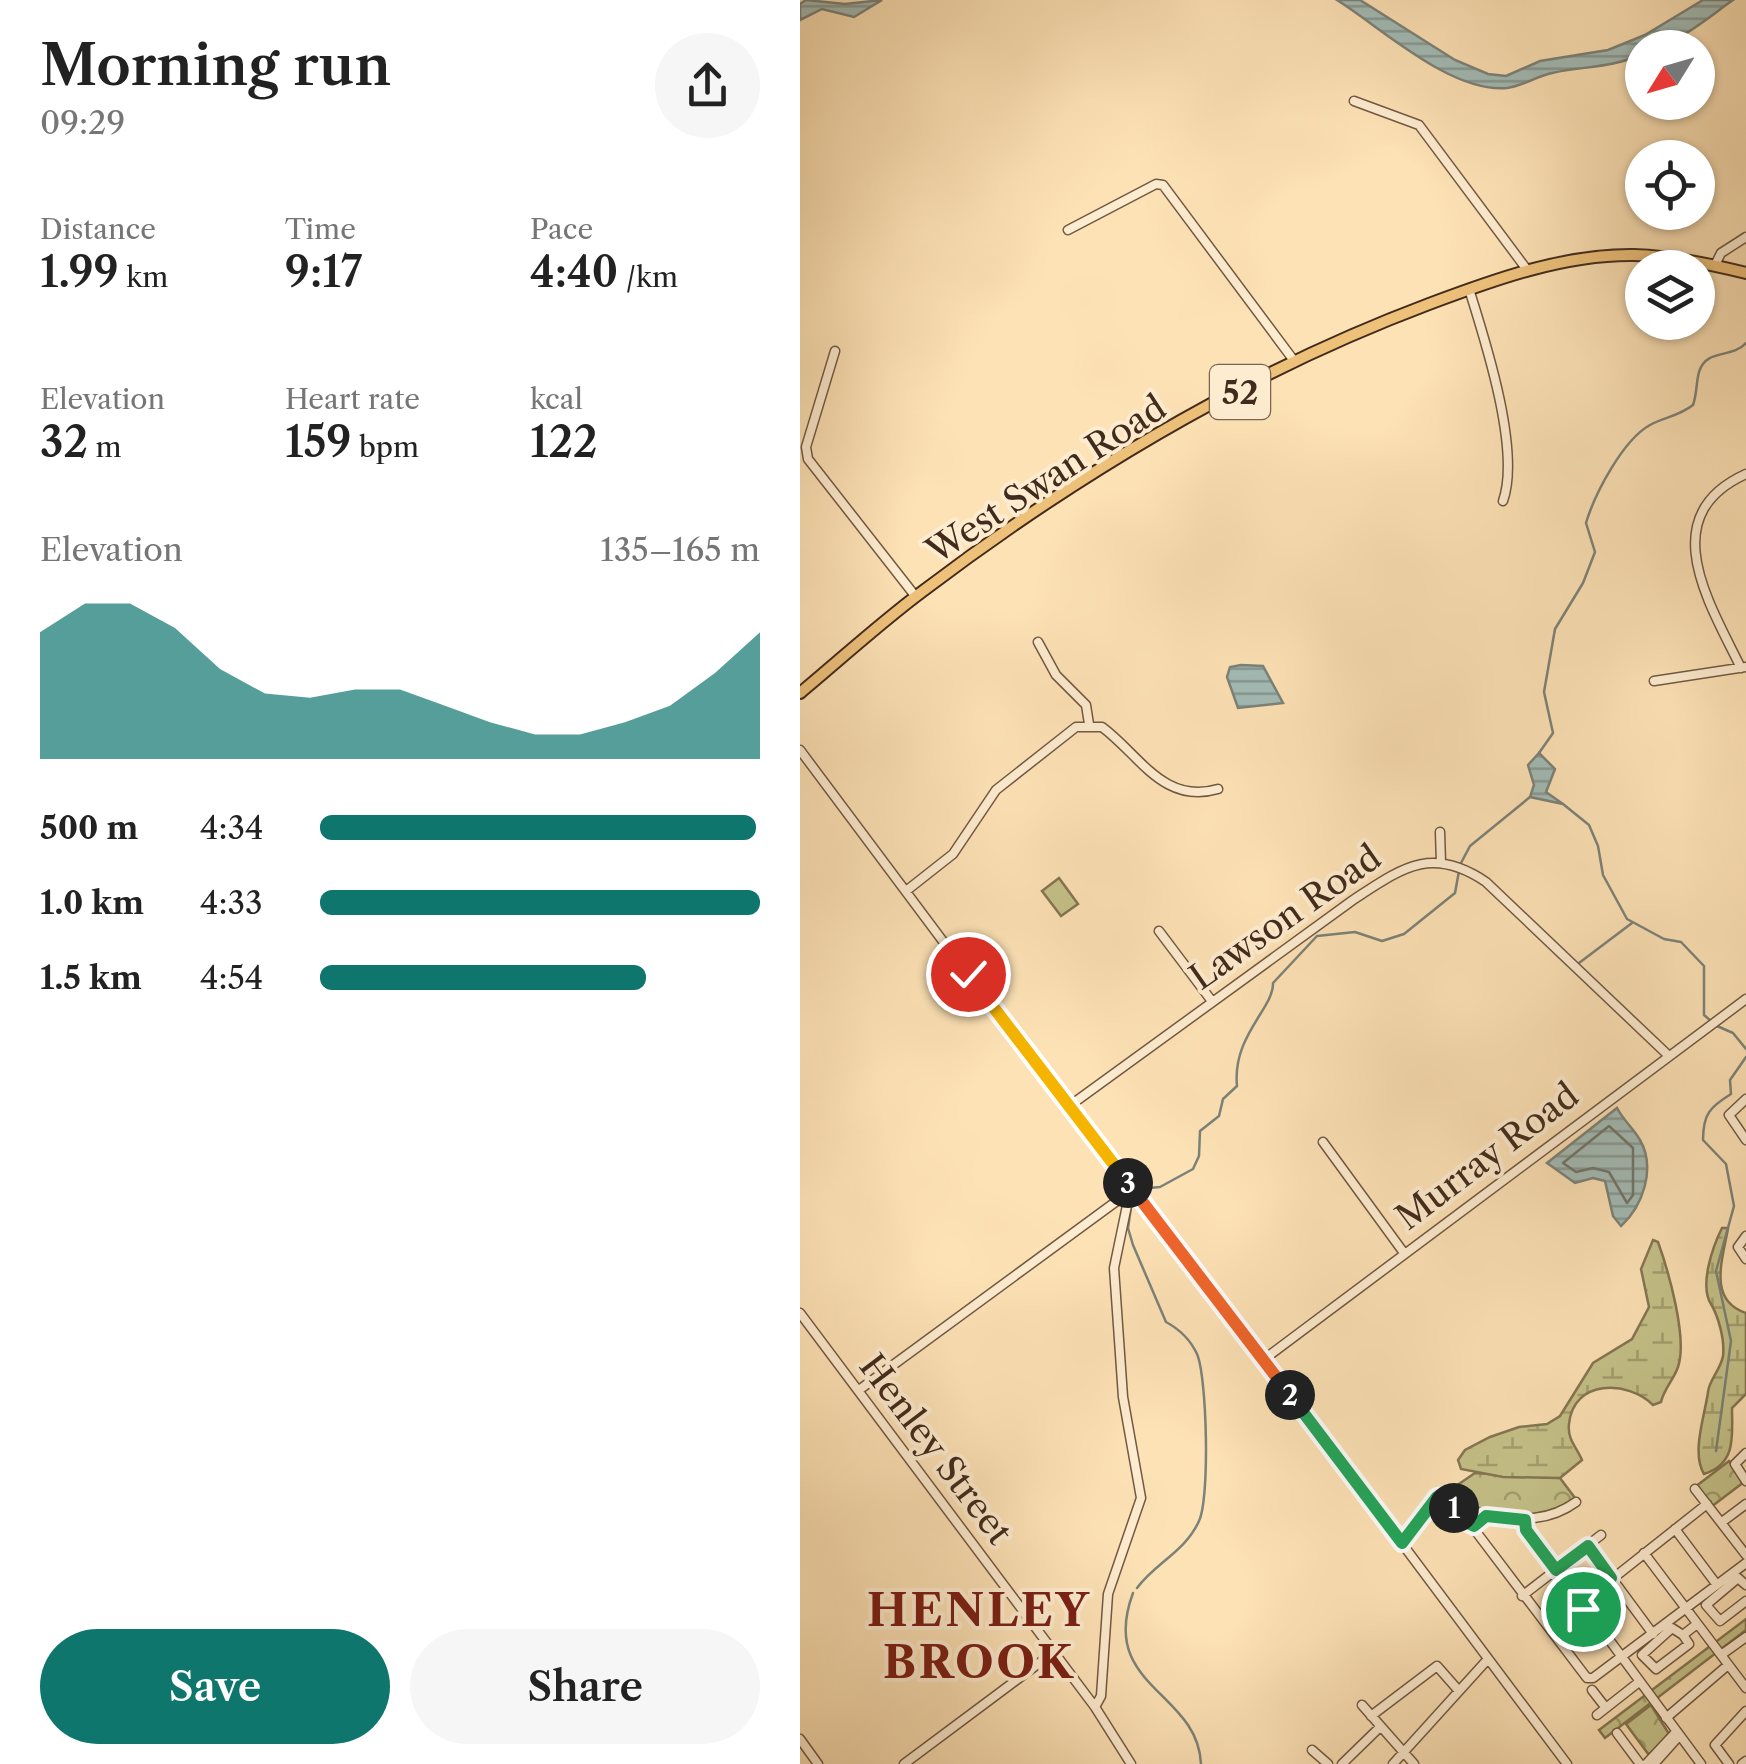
<!DOCTYPE html>
<meta charset="utf-8">
<style>
body{margin:0;font-family:"Libre Caslon Text",serif;background:#f6f6f6;color:#222;height:100vh;display:flex;flex-direction:column;font-size:38px;white-space:nowrap}
*{box-sizing:border-box;margin:0}
p{font-size:32px;color:#767676}
.icon{flex:none;width:55px;height:55px;fill:none;stroke:currentColor;stroke-width:2;stroke-linecap:round;stroke-linejoin:round}
.map{position:relative;flex:1;overflow:hidden}
.sheet{display:flex;flex-direction:column;background:#fff;width:800px}
.sheet>*{flex:none}
.needle{width:65px;rotate:233deg}
.controls{position:absolute;left:825px;top:30px;display:grid;gap:20px}
.controls a{display:grid;place-items:center;width:90px;height:90px;border-radius:50%;background:#fff;box-shadow:0 2px 8px #0004;font-size:50px}
.pin{position:absolute;display:grid;place-items:center;width:85px;height:85px;color:#fff;margin:-42px;border:5px solid #fff;border-radius:50%;box-shadow:0 2px 10px #0007}
.km{position:absolute;width:50px;height:50px;margin:-25px;border-radius:50%;background:#222;color:#fff;font-size:28px;line-height:50px;text-align:center}
.round{display:grid;place-items:center;flex:none;width:105px;height:105px;border-radius:52px;background:#f6f6f6}
.summary{display:flex;align-items:center;justify-content:space-between;height:170px;padding:0 40px}
h1{font-size:55px;font-weight:600;line-height:75px}
.stats{display:grid;grid-template-columns:repeat(3,1fr);gap:15px;height:170px;padding:10px 40px}
.stats div{display:grid;align-content:center}
.stats b{font-size:42px;font-weight:600}
.stats small{font-size:28px;font-weight:400}
.stats p{font-size:28px}
.chart{height:280px;padding:20px 40px}
.chart p{display:flex;justify-content:space-between}
.chart svg{width:100%;height:180px;margin-top:10px;fill:#0f766e;opacity:.7}
.button{display:flex;gap:20px;margin-top:auto;padding:20px 40px}
.button a{flex:1;height:115px;border-radius:60px;background:#0f766e;color:#fff;font-size:40px;font-weight:600;line-height:115px;text-align:center}
.button a+a{background:#f6f6f6;color:#222}
ul{padding:0 40px;list-style:none;font-size:32px}
li{display:grid;grid-template-columns:160px 120px 1fr;align-items:center;height:75px}
li i{height:25px;border-radius:12px;background:#0f766e}
main{display:flex;flex:1;min-height:0}
.map>svg:first-child{display:block}
</style>
<main>
<section class="sheet">
<div class="summary"><div><h1>Morning run</h1><p>09:29</p></div><a class="round"><svg class="icon" aria-label="share" viewBox="0 0 24 24"><path d="M12 15V3M7 8l5-5 5 5M5 13v7h14v-7"/></svg></a></div>
<div class="stats">
<div><p>Distance</p><b>1.99<small> km</small></b></div>
<div><p>Time</p><b>9:17</b></div>
<div><p>Pace</p><b>4:40<small> /km</small></b></div>
</div>
<div class="stats">
<div><p>Elevation</p><b>32<small> m</small></b></div>
<div><p>Heart rate</p><b>159<small> bpm</small></b></div>
<div><p>kcal</p><b>122</b></div>
</div>
<div class="chart"><p><span>Elevation</span>135–165 m</p>
<svg viewBox="0 0 160 44" preserveAspectRatio="none"><path d="M0 44V13L10 6L20 6L30 12L40 22L50 28L60 29L70 27L80 27L90 31L100 35L110 38L120 38L130 35L140 31L150 23L160 13V44z"/></svg>
</div>
<ul>
<li><b>500 m</b>4:34<i style="width:99%"></i></li>
<li><b>1.0 km</b>4:33<i style="width:100%"></i></li>
<li><b>1.5 km</b>4:54<i style="width:74%"></i></li>
</ul>
<div class="button"><a>Save</a><a>Share</a></div>
</section>
<div class="map">
<svg width="946" height="1764" viewBox="0 0 946 1764">
<defs>
<pattern id="forest-crowns" width="20" height="18" patternUnits="userSpaceOnUse" patternTransform="scale(2.5)"><rect width="20" height="18" fill="#c5c289"/><path d="M2 6a3 3 0 1 1 6 0M12 15a3 3 0 1 1 6 0" fill="none" stroke="#a29e6f"/></pattern>
<pattern id="wetland-marsh" width="20" height="14" patternUnits="userSpaceOnUse" patternTransform="scale(2.5)"><rect width="20" height="14" fill="#c5c289"/><path d="M1 5h8M5 5V1M11 12h8M15 12V8" fill="none" stroke="#a29e6f"/></pattern>
<pattern id="water-rules" width="6" height="5" patternUnits="userSpaceOnUse" patternTransform="scale(2.5)"><rect width="6" height="5" fill="#a2bcb7"/><path d="M0 2.5h6" fill="none" stroke="#869994"/></pattern>
</defs>
<rect width="100%" height="100%" fill="#fde2b6"/>
<filter id="stains"><feTurbulence type="fractalNoise" baseFrequency=".002" numOctaves="4"/><feColorMatrix values="0 0 0 0 .2 0 0 0 0 .09 0 0 0 0 .02 0 0 0 .5 -.17"/></filter>
<radialGradient id="worn" r=".72"><stop offset=".6" stop-color="#630" stop-opacity="0"/><stop offset="1" stop-color="#630" stop-opacity=".3"/></radialGradient>
<path fill="url(#forest-crowns)" stroke="#847652" stroke-width="2.5" d="M929,1461L944,1482L911,1507L895,1487Z
M675,1473L760,1478L775,1498C740,1523 682,1523 653,1488Z
M946,1619V1630L805,1738L799,1730Z
M851,1705L869,1734L849,1755L826,1724Z"/>
<path fill="url(#wetland-marsh)" stroke="#847652" stroke-width="2.5" d="M922,1228H928C923,1259 907,1300 946,1313V1394L932,1408C932,1435 937,1464 904,1474C891,1453 905,1415 908,1392C909,1380 921,1369 923,1356C925,1339 918,1316 911,1304C899,1285 913,1246 922,1228Z
M853,1240L858,1242C868,1270 888,1338 878,1367C874,1379 864,1389 861,1402L853,1405C828,1380 773,1379 769,1424C767,1439 777,1448 782,1460L760,1478L703,1477L661,1469L658,1460L665,1450L690,1437L719,1427L747,1424L760,1416L793,1363L832,1339L849,1307L841,1269Z"/>
<path fill="#c5c289" stroke="#847652" stroke-width="2.5" d="M259,878L278,904L261,916L242,891Z"/>
<path fill="url(#water-rules)" stroke="#7c8279" stroke-width="2.5" d="M6,0L45,4L82,0L54,17L22,9L0,20V4Z
M537,0H560L655,60L688,74L706,76L740,61L808,50L845,35L903,0H933C907,18 875,48 842,48V54C812,68 784,66 752,73C737,76 723,86 707,88C651,93 583,29 537,0Z
M441,665L463,666L483,703L438,708L427,677L430,667Z
M739,753L755,769L746,792L763,804L730,797L734,785L728,765Z
M817,1108C824,1121 833,1128 840,1140C856,1168 843,1206 821,1226L813,1216L805,1181L793,1178L775,1183L747,1163Z"/>
<g fill="none" stroke-linecap="round" stroke-linejoin="round">
<path stroke="#72746a" stroke-width="2.5" d="M809,1126L833,1148V1195L827,1203L809,1172L793,1168L776,1172L763,1163Z"/>
<path stroke="#7c8279" stroke-width="2.5" d="M739,753L753,733L744,692L755,629L783,583L795,552L786,523C795,493 823,440 850,425C865,417 879,416 893,405C897,394 896,383 899,372C906,348 932,359 946,343
M763,804L789,825L798,846L803,875L827,919L864,939L881,942L904,966V1015L911,1021
M661,863L670,846L730,797
M779,963L832,923
M917,1026L933,1033L946,1049
M338,1189L360,1187L393,1169L399,1156L400,1131L419,1116L423,1099L437,1086C432,1036 474,1008 473,983L517,936L555,932L582,941L604,934L655,893L659,871
M332,1200L328,1228L333,1245L366,1322C379,1329 390,1339 397,1354C407,1377 410,1498 399,1521C385,1552 355,1563 337,1588
M916,1451L931,1341L916,1271L934,1206L926,1164L903,1140C903,1114 910,1107 931,1094L930,1080L946,1057
M333,1593C298,1687 398,1691 401,1764"/>
<defs>
<path id="minor" d="M554,101L619,125L728,271
M268,230L356,184L363,185L495,362
M915,265L921,253L946,237
M669,289C685,340 721,451 703,501
M35,351L6,447L8,459L116,597
M238,642L256,675L286,705L289,724
M941,668C910,604 853,516 946,474
M854,681L946,667
M0,750L302,1154L360,1220L767,1764
M640,832L641,863
M106,891L153,854L196,790L276,727H302C339,754 363,805 418,789
M359,931L411,1000
M946,1099L929,1115L946,1140
M268,1107L553,900C602,868 631,845 686,882L869,1056
M523,1142L604,1253
M946,1236L938,1247L946,1259
M0,1313L295,1707L331,1764
M463,1360L946,999
M59,1390L325,1195
M946,1453L935,1464L946,1481
M895,1489L946,1555
M776,1502C747,1523 720,1519 686,1516L674,1529L787,1678H793L946,1563
M725,1520L726,1530L756,1569
M922,1522L946,1504
M875,1529L917,1585
M603,1543L641,1495L663,1521L675,1526
M788,1546L853,1634
M844,1553L946,1688
M946,1585L938,1578L906,1605L920,1621L946,1601
M722,1596L801,1535
M883,1635L889,1644L856,1669L842,1655L872,1628L883,1635L897,1624
M921,1655L946,1637
M792,1690L806,1708
M562,1705L614,1764
M295,1707L301,1696L308,1594L341,1498L323,1397L314,1268L331,1186
M797,1715L839,1682
M571,1716L637,1666L659,1691
M866,1718L928,1665
M817,1733L840,1764
M0,1739L18,1764
M512,1750L528,1764
M104,1764L254,1652
M542,1764L579,1728
M593,1764L688,1659
M846,1764L876,1732
M854,1764L879,1736
M901,1764L782,1603L907,1504
M929,1764L915,1745L946,1711
M942,1764L946,1761"/>
<path id="major" d="M0,693C41,659 80,623 123,591C276,475 448,372 629,304C693,280 764,254 834,255C872,256 910,264 946,273"/>
</defs>
<use href="#minor" stroke="#715942" stroke-width="11"/>
<use href="#major" stroke="#422b1c" stroke-width="14"/>
<use href="#minor" stroke="#feecd0" stroke-width="8"/>
<use href="#major" stroke="#eec17b" stroke-width="10"/>
</g>
<g fill="none" stroke-linecap="round" stroke-linejoin="round">
<defs>
<path id="split-1" d="M654,1508L664,1521L674,1526L686,1516L725,1520L726,1530L756,1570L788,1546L811,1578L783,1599V1609"/>
<path id="split-2" d="M490,1395L602,1543L637,1497L644,1496L654,1508"/>
<path id="split-3" d="M328,1183L490,1395"/>
<path id="split-4" d="M168,974L328,1183"/>
</defs>
<use href="#split-1" stroke="#fff" stroke-width="20"/>
<use href="#split-2" stroke="#fff" stroke-width="20"/>
<use href="#split-3" stroke="#fff" stroke-width="20"/>
<use href="#split-4" stroke="#fff" stroke-width="20"/>
<use href="#split-1" stroke="#22a559" stroke-width="12"/>
<use href="#split-2" stroke="#22a559" stroke-width="12"/>
<use href="#split-3" stroke="#f0652b" stroke-width="12"/>
<use href="#split-4" stroke="#f5b400" stroke-width="12"/>
</g>
<g text-anchor="middle" dominant-baseline="central" stroke-width="8" stroke-linejoin="round" paint-order="stroke">
<rect fill="#feecd0" stroke="#7a6552" stroke-width="2.5" x="410" y="365" width="60" height="54" rx="8"/>
<g font-size="32" font-weight="bold" fill="#422b1c">
<text x="440" y="392">52</text>
</g>
<g font-size="35" fill="#422b1c" stroke="#feecd0">
<text transform="translate(246 479) rotate(-33)">West Swan Road</text>
<text transform="translate(485 917) rotate(-35)">Lawson Road</text>
<text transform="translate(687 1156) rotate(-37)">Murray Road</text>
<text transform="translate(136 1449) rotate(53)">Henley Street</text>
</g>
<g font-size="45" font-weight="bold" letter-spacing="2.5" fill="#7a1f14" stroke="#feecd0">
<text x="179" y="1610">HENLEY<tspan x="179" dy="52">BROOK</tspan></text>
</g>
</g>
<rect width="100%" height="100%" filter="url(#stains)"/>
<rect width="100%" height="100%" fill="url(#worn)"/>
</svg>
<div class="controls">
<a><svg class="needle" viewBox="-14 -14 28 28"><path d="M0-13l5 13h-10z" fill="#e53935"/><path d="M0 13l5-13h-10z" fill="#767676"/></svg></a>
<a><svg class="icon" aria-label="locate" viewBox="0 0 24 24"><circle cx="12" cy="12" r="6"/><path d="M12 2v4M12 18v4M2 12h4M18 12h4"/></svg></a>
<a><svg class="icon" aria-label="layers" viewBox="0 0 24 24"><path d="M12 4l9 5-9 5-9-5zM3 14l9 5 9-5"/></svg></a>
</div>
<div class="pin" style="left:783px;top:1609px;background:#1e9e55"><svg class="icon" aria-label="arrive" viewBox="0 0 24 24"><path d="M6 21V4h12l-3 4 3 4H6"/></svg></div>
<div class="pin" style="left:168px;top:974px;background:#d93025"><svg class="icon" aria-label="check" viewBox="0 0 24 24"><path d="M5 12l5 5 9-10"/></svg></div>
<b class="km" style="left:654px;top:1508px">1</b>
<b class="km" style="left:490px;top:1395px">2</b>
<b class="km" style="left:328px;top:1183px">3</b>
</div>
</main>
